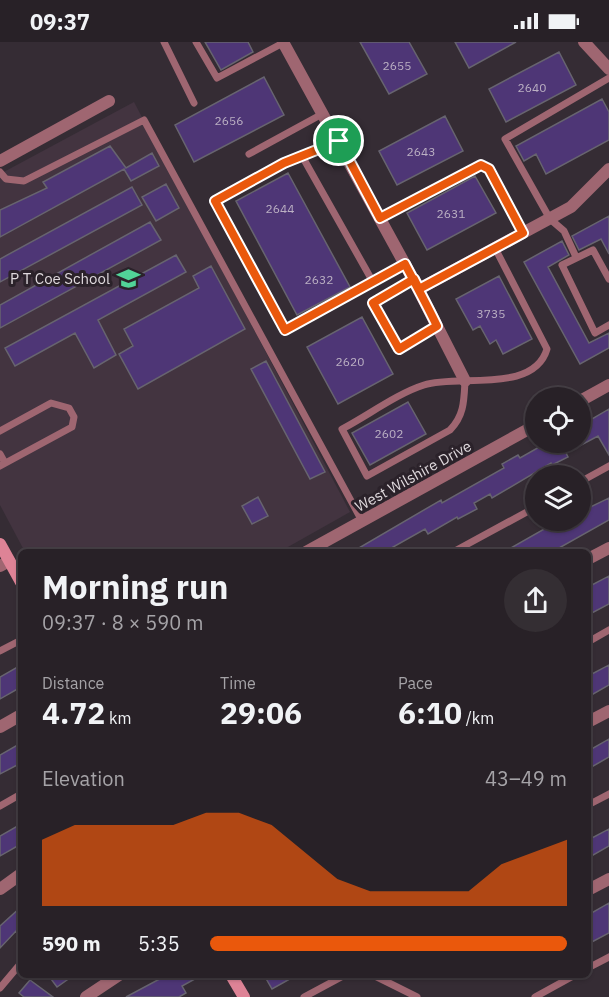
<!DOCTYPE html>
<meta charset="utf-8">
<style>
body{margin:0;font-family:"IBM Plex Sans",sans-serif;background:#342e33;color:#f1f3f6;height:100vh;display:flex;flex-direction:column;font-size:22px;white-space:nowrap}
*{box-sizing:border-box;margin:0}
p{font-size:20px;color:#a5a3a7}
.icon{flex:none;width:33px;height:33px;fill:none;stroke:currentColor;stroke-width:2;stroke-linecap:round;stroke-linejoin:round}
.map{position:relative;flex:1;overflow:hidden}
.drawer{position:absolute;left:18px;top:507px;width:573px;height:429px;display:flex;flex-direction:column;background:#282127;border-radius:9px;box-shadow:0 2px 4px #0004,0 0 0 2px #443e44}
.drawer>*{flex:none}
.fabs{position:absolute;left:525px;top:345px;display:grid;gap:12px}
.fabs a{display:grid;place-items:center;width:66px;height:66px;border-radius:50%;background:#282127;box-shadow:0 2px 4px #0004,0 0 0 2px #443e44;font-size:30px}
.pin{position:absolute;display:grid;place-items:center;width:51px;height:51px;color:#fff;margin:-26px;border:3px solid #fff;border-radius:50%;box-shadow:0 2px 6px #0007}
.round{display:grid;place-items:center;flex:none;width:63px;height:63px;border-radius:32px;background:#342e33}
.summary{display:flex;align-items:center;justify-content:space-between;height:102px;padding:0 24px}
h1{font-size:33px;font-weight:800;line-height:45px}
.stats{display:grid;grid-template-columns:repeat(3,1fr);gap:9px;height:102px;padding:6px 24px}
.stats div{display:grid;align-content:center}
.stats b{font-size:30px;font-weight:800}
.stats small{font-size:16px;font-weight:400}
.stats p{font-size:16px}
.chart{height:168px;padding:12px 24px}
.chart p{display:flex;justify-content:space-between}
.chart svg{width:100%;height:108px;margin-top:6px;fill:#ea580c;opacity:.7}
ul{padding:0 24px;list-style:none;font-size:20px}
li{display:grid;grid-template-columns:96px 72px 1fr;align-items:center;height:45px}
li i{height:15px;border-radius:8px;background:#ea580c}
.status{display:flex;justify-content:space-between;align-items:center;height:42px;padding:0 30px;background:#282127;direction:ltr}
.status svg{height:16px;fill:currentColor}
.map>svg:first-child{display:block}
</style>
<div class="status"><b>09:37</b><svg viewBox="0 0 49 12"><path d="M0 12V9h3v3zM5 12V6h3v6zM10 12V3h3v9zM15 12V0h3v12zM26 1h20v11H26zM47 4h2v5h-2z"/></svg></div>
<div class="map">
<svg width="609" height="955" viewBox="0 0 609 955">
<rect width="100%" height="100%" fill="#352c34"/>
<path fill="#433440" d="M134,60L350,470L279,510H25L0,463V132Z"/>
<path fill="#4e3676" stroke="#67646f" stroke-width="1.5" d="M205,0H248L253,10L221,28Z
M360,0H409L427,32L389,52Z
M455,0H516L469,26Z
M559,10L576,43L506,80L489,47Z
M264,35L284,73L194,120L175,83Z
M602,57L609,70V98L546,132L536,112L524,119L516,104Z
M445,74L463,109L397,143L379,109Z
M110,104L126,126L152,111L159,124L131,139L124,127L0,195V168L47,146L43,140Z
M288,131L350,245L297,273L236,159Z
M475,134L496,171L427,208L407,171Z
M166,142L179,166L156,179L142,155Z
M132,145L142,163L0,240V217Z
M609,174V212L601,197L579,208L572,194Z
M150,180L161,198L0,286V263Z
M562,199L569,213L548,225L589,301L609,291V306L580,322L524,220Z
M176,213L186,230L98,278L116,313L94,326L75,291L15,324L5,306Z
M211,224L245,287L138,347L119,312L133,304L124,287L199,246L193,234Z
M499,234L532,297L503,312L496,298L490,302L480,284L473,288L456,257Z
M362,275L393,332L338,362L307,305Z
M266,319L325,430L310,437L251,327Z
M408,360L426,392L370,423L352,391Z
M609,367V413L598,394L566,411L568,415L552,423L551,421L492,456L490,452L474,461L477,467L458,477L457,475L428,492L425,487L393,505L396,510H352L441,458L442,461L504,426L502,422L518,413L520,416L548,400H580V384Z
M258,455L268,474L252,482L242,464Z
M609,456V478L552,510H504L560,478H580V470Z
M609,534V562L588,573V545Z
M21,623V645L0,657V635Z
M609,623V643L588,655V634Z
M609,697V715L588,727V709Z
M21,701V721L0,732V713Z
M21,782V802L0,814V794Z
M609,787V804L588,816V798Z
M609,861V891L588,902V873Z
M21,865V894L16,889L0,906V884Z
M48,933H74L57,945Z
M167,933H202L182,944L186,951L179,955H126Z
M264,933H297L272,947Z
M30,938L53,955H24L19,951Z"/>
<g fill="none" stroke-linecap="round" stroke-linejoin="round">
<path stroke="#9f6671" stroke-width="7" d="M164,0L194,61
M196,0L217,36L283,1
M339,99L284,121L215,159L285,288L405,222
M249,112L324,71
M302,114L373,240
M0,130L6,137L24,139L144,78L362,479
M380,176L481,123L489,127L523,191
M576,215L564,189L550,177L505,97L609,36
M413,237L373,261L399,307L437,284
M609,237L593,208L562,223L595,291L609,283
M465,339C464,359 464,374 450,388L367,434L342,387C367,374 398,351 424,343C458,332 534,352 547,307L495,206
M0,389L51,361L69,366L74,375L72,385L0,424
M0,412L5,421
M580,440L609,424
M453,510L536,465
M588,600L609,588
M0,609L21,598
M588,763L609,752
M0,764L21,752
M588,926L609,915
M373,933L417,955
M0,946L21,921
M304,955L345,933
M535,955L575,933"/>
<path stroke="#9f6671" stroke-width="12" d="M283,0L413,237L465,339
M584,0L609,27
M0,119L109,59
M419,247L571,165L609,127
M580,359L609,343
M306,510L536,383
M588,517L609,506
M0,524L9,519
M588,680L609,669
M0,685L21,673
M0,847L21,832
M588,848L609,837
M86,955L119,933"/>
<path stroke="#de8396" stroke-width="12" d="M0,502L21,540
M231,933L244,955"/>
</g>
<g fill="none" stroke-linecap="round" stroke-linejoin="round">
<defs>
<path id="route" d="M339,99L284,121L215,159L285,288L405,222C416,243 427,263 437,284L399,307L373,261L414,237L419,247L523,191L489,127L481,123L380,176L339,99"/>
</defs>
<use href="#route" stroke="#fff" stroke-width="12"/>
<use href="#route" stroke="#ea580c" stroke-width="8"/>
</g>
<defs>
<symbol id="school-bare" viewBox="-9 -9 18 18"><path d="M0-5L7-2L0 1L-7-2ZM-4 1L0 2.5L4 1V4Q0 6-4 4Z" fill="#51d398" stroke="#2b222a" stroke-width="2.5" paint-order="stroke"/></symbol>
</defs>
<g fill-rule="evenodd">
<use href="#school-bare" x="112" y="220" width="33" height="33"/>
</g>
<g text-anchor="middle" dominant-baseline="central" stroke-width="6" stroke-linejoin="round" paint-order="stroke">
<g font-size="12" fill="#bbb0c3">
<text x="397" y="23">2655</text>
<text x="532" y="45">2640</text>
<text x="229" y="78">2656</text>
<text x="421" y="109">2643</text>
<text x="280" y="166">2644</text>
<text x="451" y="171">2631</text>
<text x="319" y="237">2632</text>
<text x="491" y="271">3735</text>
<text x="350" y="319">2620</text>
<text x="389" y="391">2602</text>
</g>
<g font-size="15" fill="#dfd9dd" stroke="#2b222a" text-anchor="end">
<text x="110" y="236">P T Coe School</text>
</g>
<g font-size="15" fill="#dfd9dd" stroke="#2b222a">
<text transform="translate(413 434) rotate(-29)">West Wilshire Drive</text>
</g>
</g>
</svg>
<div class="fabs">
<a><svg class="icon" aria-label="locate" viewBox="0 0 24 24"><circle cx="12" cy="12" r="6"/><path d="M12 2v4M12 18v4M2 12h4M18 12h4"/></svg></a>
<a><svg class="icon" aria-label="layers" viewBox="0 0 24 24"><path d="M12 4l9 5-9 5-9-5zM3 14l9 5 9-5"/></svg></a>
</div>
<div class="pin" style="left:339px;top:99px;background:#1e9e55"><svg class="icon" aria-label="arrive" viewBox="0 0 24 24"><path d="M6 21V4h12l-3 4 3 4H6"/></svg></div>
<section class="drawer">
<div class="summary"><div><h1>Morning run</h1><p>09:37 · 8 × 590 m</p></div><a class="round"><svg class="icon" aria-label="share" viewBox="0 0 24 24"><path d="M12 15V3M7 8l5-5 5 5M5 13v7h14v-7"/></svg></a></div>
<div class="stats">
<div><p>Distance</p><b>4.72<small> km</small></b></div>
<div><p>Time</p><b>29:06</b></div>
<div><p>Pace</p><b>6:10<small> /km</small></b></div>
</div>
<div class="chart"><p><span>Elevation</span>43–49 m</p>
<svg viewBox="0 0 160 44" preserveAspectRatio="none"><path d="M0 44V17L10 11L20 11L30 11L40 11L50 6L60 6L70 11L80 22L90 33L100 38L110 38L120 38L130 38L140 27L150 22L160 17V44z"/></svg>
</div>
<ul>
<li><b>590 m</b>5:35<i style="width:100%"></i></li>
</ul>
</section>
</div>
